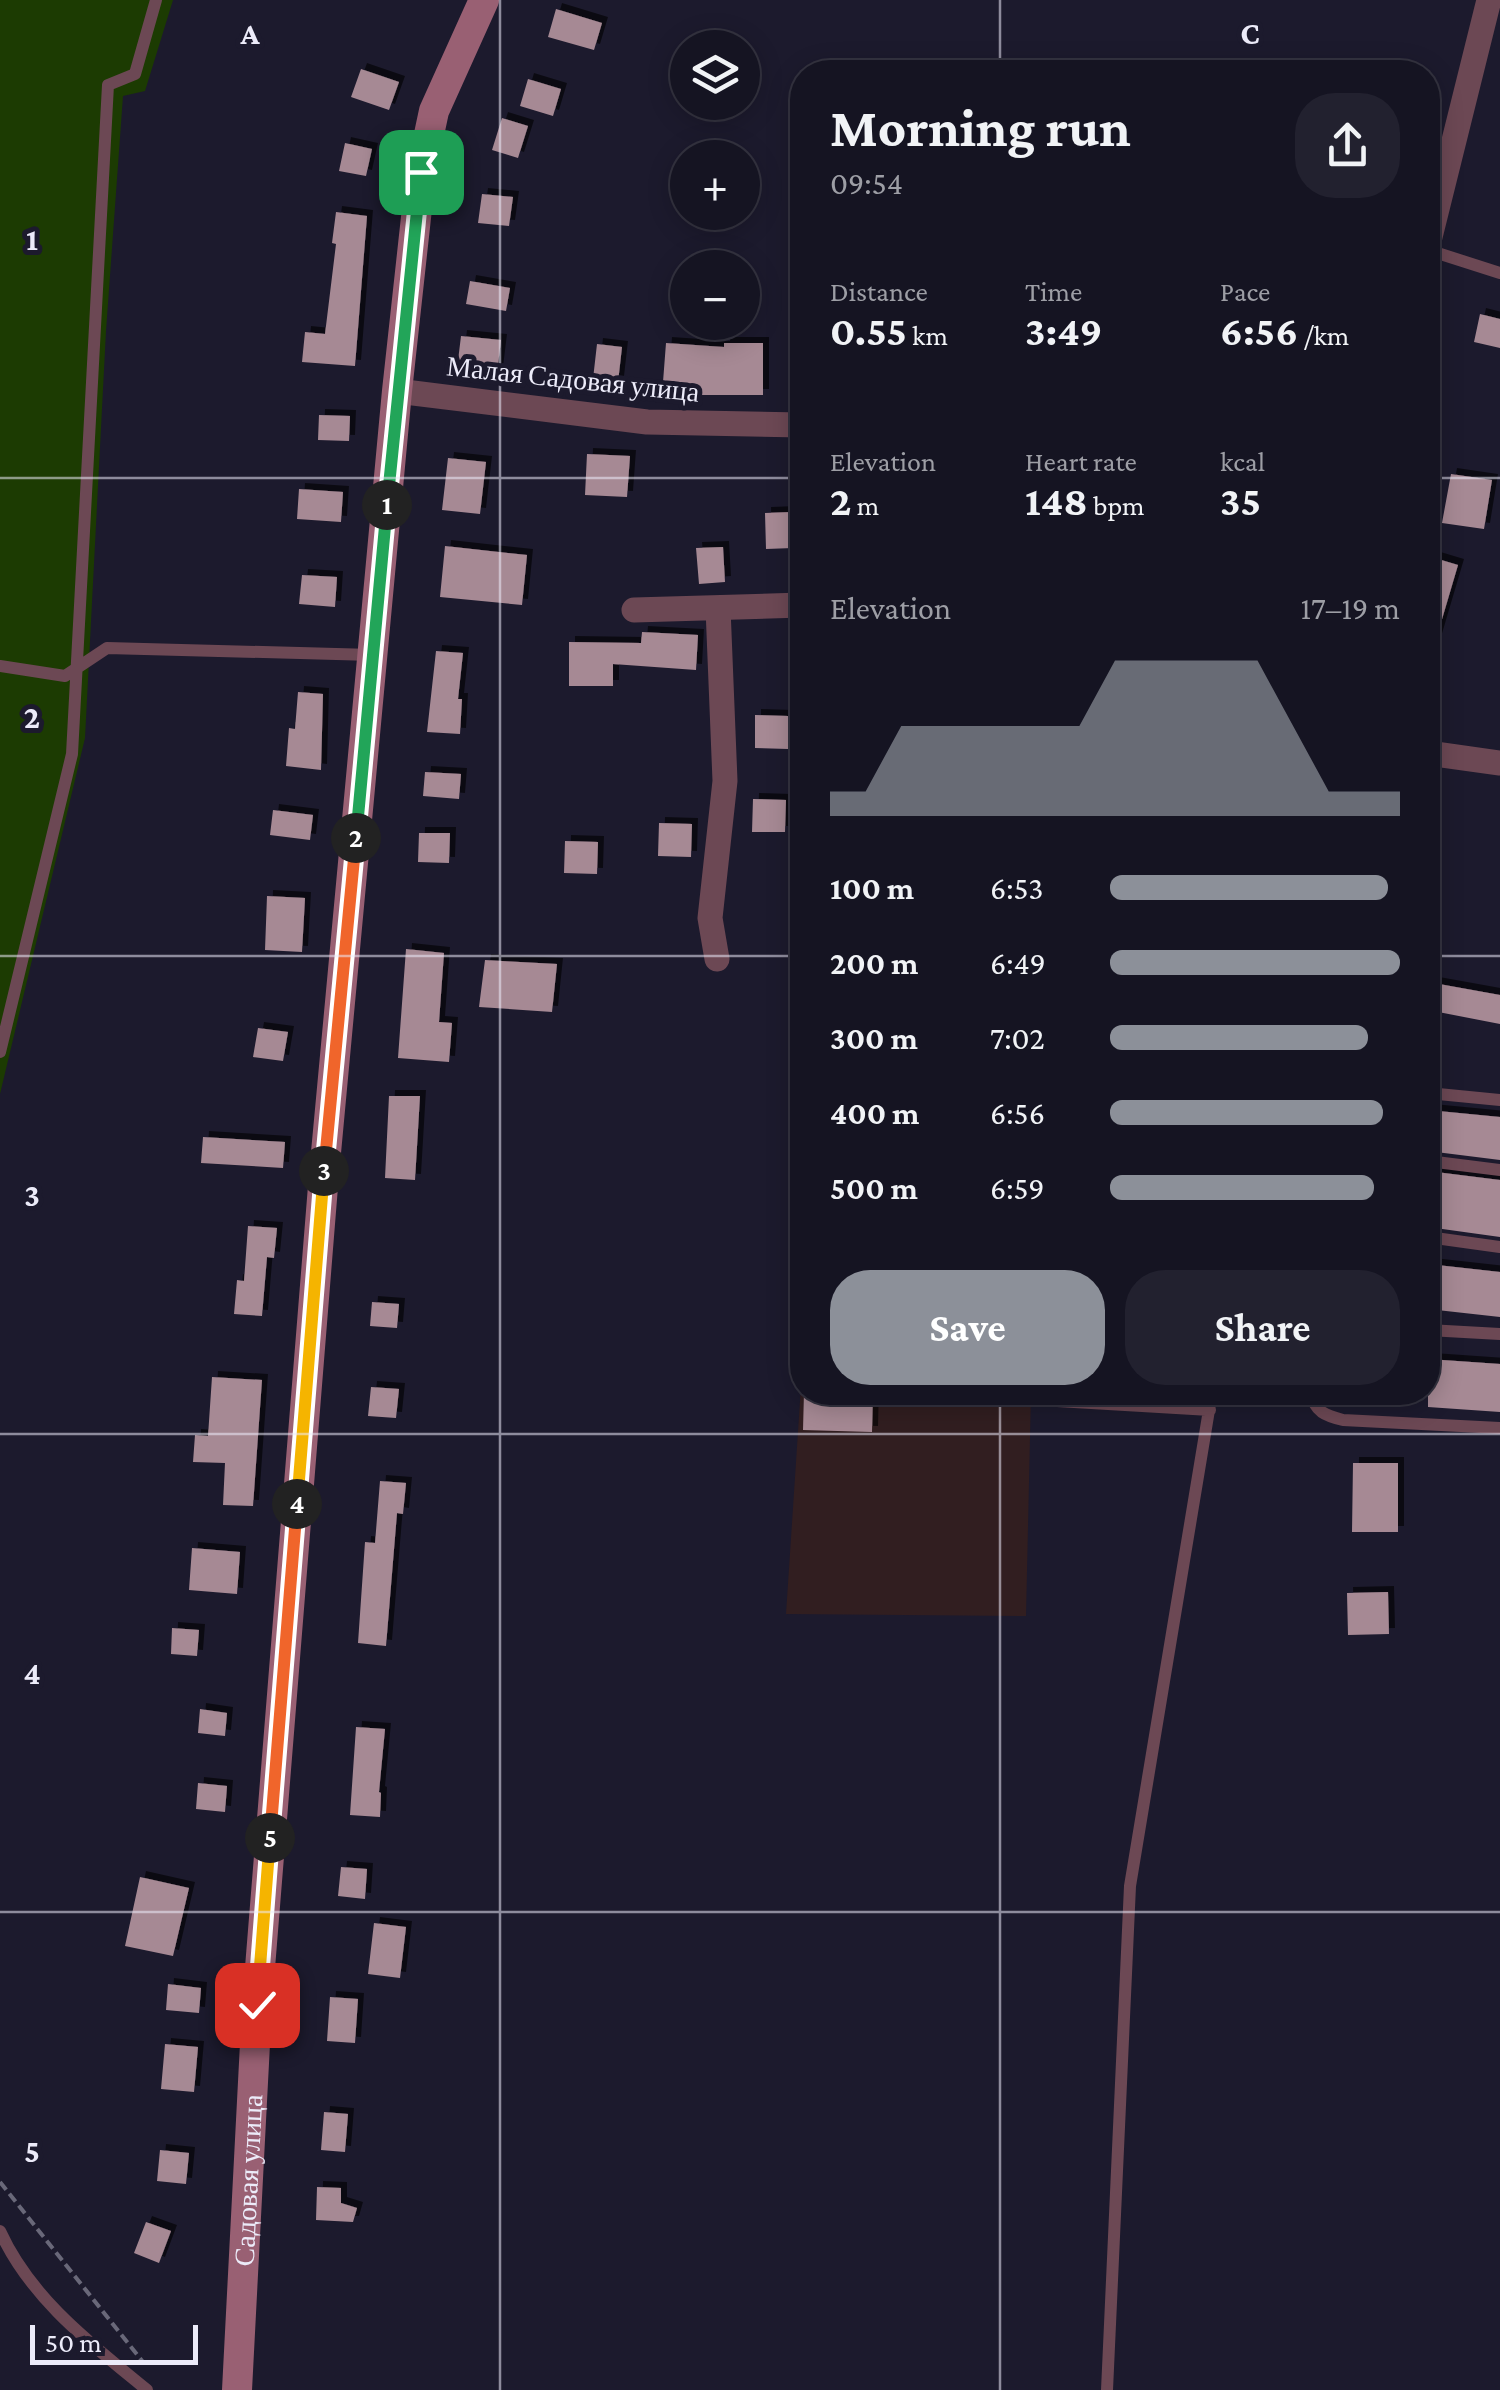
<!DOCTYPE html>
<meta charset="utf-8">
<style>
body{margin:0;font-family:"Crimson Pro",serif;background:#22212f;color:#f1f3f6;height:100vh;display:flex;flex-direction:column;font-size:38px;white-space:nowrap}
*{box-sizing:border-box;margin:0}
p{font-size:32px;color:#9d9ea5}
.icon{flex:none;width:55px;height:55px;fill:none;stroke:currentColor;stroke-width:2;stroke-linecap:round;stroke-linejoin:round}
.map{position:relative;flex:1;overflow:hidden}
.details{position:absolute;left:790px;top:60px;width:650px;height:1345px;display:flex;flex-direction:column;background:#151422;border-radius:40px;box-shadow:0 5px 25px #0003,0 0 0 2px #343340}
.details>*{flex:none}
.controls{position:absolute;left:670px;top:30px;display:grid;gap:20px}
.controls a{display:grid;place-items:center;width:90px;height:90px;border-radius:50%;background:#151422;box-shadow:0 5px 25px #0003,0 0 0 2px #343340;font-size:50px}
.scale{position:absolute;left:30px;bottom:25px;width:168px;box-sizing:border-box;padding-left:10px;border:5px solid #ecebf9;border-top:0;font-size:28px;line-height:35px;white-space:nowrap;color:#ecebf9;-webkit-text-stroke:8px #1c1a2d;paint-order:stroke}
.pin{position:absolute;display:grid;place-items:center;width:85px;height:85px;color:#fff;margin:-42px;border-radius:20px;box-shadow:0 5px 15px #0006}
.km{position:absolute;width:50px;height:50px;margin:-25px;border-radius:50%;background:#222;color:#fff;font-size:28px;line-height:50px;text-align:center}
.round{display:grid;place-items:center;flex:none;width:105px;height:105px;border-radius:40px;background:#22212f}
.overview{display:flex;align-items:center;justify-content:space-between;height:170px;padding:0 40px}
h1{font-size:55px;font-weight:700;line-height:75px}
.stats{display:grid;grid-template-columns:repeat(3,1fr);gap:15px;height:170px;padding:10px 40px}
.stats div{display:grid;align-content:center}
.stats b{font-size:42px;font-weight:700}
.stats small{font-size:28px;font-weight:400}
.stats p{font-size:28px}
.chart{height:280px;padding:20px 40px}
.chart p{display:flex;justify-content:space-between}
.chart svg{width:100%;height:180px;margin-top:10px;fill:#8c9099;opacity:.7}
.cta{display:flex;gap:20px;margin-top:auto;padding:20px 40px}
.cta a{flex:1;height:115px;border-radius:40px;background:#8c9099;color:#fff;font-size:40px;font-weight:700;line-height:115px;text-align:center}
.cta a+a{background:#22212f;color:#f1f3f6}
ul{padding:0 40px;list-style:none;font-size:32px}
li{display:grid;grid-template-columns:160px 120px 1fr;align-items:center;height:75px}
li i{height:25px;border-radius:12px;background:#8c9099}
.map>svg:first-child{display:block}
</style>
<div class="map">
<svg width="1500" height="2390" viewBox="0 0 1500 2390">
<defs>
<filter id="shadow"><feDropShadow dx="6" dy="-6" stdDeviation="0" flood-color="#0009"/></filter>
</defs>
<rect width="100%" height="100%" fill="#1c1a2d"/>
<path fill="#311e20" d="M802,1371V1392L1031,1393L1026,1616L786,1614Z"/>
<path fill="#1c3b02" d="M0,0H173L145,91L123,96L106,331L85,738L0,1094Z"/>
<path fill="#a68994" filter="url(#shadow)" d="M556,9L602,23L594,50L548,37Z
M361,69L399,82L389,110L351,97Z
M528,79L561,89L553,116L520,106Z
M502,118L528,126L518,158L492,150Z
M345,143L372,149L366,176L339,171Z
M482,194L513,197L509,226L478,223Z
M336,212L367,216L355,366L302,362L305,332L325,334L336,244L332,243Z
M470,281L510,288L506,311L466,304Z
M1480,314L1500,319V348L1474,342Z
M461,336L501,340L497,373L457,369Z
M666,343L724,347V343H763V395H662Z
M597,344L622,347L618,382L593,379Z
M319,415L350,416L349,441L318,440Z
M587,454L630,456L627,497L585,495Z
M448,458L486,462L480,514L442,510Z
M1451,474L1492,480L1484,529L1442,523Z
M299,489L343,492L341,522L297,519Z
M791,512L793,548L766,549L765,513Z
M445,546L527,555L522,605L440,597Z
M723,547L725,582L699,584L696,548Z
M1428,556L1458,565L1432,653H1428Z
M302,575L337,577L335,607L299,604Z
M642,632L698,635L696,670L613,664V686H569V642L641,643Z
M436,651L463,653L458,699H462L460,734L427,732Z
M298,692L323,694L321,770L286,766L289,728L295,729Z
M755,715L788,716V749L755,748Z
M425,772L461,774L459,799L423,796Z
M753,799L786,800L785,832H752Z
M273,810L313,815L310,840L270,835Z
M659,823L692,824L691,857L658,856Z
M419,833H450L449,863L418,862Z
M565,841L598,842L597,874L564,873Z
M267,896L305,898L302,952L265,950Z
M406,949L444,953L439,1022L452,1023L449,1062L398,1058Z
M485,960L557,964L552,1012L479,1007Z
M1428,982L1500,995V1024L1428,1010Z
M258,1028L288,1032L283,1061L253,1057Z
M389,1096H420L415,1180L385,1178Z
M1428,1110L1500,1117V1160L1428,1151Z
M203,1137L285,1142L283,1168L201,1163Z
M1428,1171L1500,1180V1237L1428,1227Z
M248,1226L277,1228L274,1258L267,1257L262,1316L234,1314L237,1280L244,1281Z
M1428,1264L1500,1272V1317L1428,1309Z
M372,1302L399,1304L397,1328L370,1326Z
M1428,1359L1500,1364V1412L1428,1407Z
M212,1377L262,1380L253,1506L223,1505L225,1463L193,1462L195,1435L208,1436Z
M371,1387L399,1389L396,1418L368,1416Z
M804,1392H873L872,1432L803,1430Z
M1353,1463H1398V1532H1352Z
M380,1481L406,1483L403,1514L397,1513L386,1646L358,1643L365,1542L375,1543Z
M192,1548L240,1552L237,1594L189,1590Z
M1388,1592L1389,1634L1348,1635L1347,1593Z
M172,1628L199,1630L197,1656L171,1654Z
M200,1709L227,1713L225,1736L198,1733Z
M356,1727L385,1729L379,1792L381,1793L380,1817L350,1815Z
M198,1783L227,1786L225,1812L196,1809Z
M341,1867L367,1869L365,1899L338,1896Z
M140,1877L189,1888L173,1956L125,1946Z
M374,1923L406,1927L400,1978L368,1974Z
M168,1984L201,1988L199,2013L166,2010Z
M330,1997L358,1999L355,2043L327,2041Z
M165,2044L198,2047L194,2092L161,2089Z
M324,2112L348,2114L345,2152L321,2150Z
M160,2150L189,2153L186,2184L157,2181Z
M317,2187L341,2188V2203L357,2208L353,2222L316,2220Z
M146,2222L171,2231L159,2263L134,2253Z"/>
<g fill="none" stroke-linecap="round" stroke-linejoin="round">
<path stroke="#696879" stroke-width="4" stroke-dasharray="10 5" stroke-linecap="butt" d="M0,2182L143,2362"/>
<path stroke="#6c4854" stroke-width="12" d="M1428,250L1500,273
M0,666L65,676L107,648L373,655
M0,1052L72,754L108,85L135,74L156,0
M1428,1093L1500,1100
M1428,1161L1500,1170
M1428,1237L1500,1247
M1428,1330L1500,1334
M1312,1392C1313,1412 1327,1416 1343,1420L1500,1428
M1040,1400L1210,1410
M0,2231C31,2299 91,2344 147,2390
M1107,2390L1130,1886L1212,1392"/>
<path stroke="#6c4854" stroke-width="25" d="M1428,245L1489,0
M397,391L647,422L802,425
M634,610L802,605
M1428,753L1500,763
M717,959L710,918L725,781L718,608"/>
<path stroke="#996073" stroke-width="30" id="s1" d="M237,2390L257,2005L324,1174L397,391L421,172L434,111L484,0"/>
</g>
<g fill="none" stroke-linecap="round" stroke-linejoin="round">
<defs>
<path id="split-1" d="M387,505L421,172"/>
<path id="split-2" d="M356,838L387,505"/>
<path id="split-3" d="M324,1171L356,838"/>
<path id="split-4" d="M297,1504L324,1171"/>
<path id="split-5" d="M270,1838L297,1504"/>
<path id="split-6" d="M257,2005L270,1838"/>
</defs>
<use href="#split-1" stroke="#fff" stroke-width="20"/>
<use href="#split-2" stroke="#fff" stroke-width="20"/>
<use href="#split-3" stroke="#fff" stroke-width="20"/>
<use href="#split-4" stroke="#fff" stroke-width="20"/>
<use href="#split-5" stroke="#fff" stroke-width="20"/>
<use href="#split-6" stroke="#fff" stroke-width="20"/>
<use href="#split-1" stroke="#22a559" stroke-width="12"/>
<use href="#split-2" stroke="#22a559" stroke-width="12"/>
<use href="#split-3" stroke="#f0652b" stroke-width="12"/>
<use href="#split-4" stroke="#f5b400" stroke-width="12"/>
<use href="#split-5" stroke="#f0652b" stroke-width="12"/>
<use href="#split-6" stroke="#f5b400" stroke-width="12"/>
</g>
<path fill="none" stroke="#ecebf9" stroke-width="2.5" stroke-opacity="0.55" d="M500,0V2390M1000,0V72M0,478H802M1428,478H1500M0,956H802M1428,956H1500M1000,1392V2390M0,1434H1500M0,1912H1500"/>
<g text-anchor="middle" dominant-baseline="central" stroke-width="10" stroke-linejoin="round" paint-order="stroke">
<g font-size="28" fill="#ecebf9" stroke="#1c1a2d">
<text transform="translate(573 379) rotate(6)">Малая Садовая улица</text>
<text stroke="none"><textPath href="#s1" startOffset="210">Садовая улица</textPath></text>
</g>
</g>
<g font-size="32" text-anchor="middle" font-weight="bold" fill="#ecebf9" stroke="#1c1a2d" stroke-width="10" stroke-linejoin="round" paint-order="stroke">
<text x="250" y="44">A</text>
<text x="1250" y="44">C</text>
<text x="32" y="250">1</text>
<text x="32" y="728">2</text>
<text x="32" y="1206">3</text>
<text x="32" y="1684">4</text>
<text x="32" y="2162">5</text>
</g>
</svg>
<div class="controls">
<a><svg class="icon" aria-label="layers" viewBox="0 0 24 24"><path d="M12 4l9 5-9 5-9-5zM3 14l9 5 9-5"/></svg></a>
<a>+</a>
<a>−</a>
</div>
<div class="scale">50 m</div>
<div class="pin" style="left:421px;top:172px;background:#1e9e55"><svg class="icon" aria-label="arrive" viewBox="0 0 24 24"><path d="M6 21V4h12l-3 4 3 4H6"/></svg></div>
<div class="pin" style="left:257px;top:2005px;background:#d93025"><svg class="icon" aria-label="check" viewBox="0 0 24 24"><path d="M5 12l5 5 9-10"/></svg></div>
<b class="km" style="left:387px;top:505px">1</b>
<b class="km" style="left:356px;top:838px">2</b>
<b class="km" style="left:324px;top:1171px">3</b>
<b class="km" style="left:297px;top:1504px">4</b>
<b class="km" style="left:270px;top:1838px">5</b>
<section class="details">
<div class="overview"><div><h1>Morning run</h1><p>09:54</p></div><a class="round"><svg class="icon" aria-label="share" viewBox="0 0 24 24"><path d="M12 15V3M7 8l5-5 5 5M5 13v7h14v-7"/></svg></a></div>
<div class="stats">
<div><p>Distance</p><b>0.55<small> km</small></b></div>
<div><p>Time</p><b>3:49</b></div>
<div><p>Pace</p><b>6:56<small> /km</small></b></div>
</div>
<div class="stats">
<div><p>Elevation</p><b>2<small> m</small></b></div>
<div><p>Heart rate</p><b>148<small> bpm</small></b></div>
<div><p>kcal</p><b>35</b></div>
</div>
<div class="chart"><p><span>Elevation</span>17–19 m</p>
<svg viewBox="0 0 160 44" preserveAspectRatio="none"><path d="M0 44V38L10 38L20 22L30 22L40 22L50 22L60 22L70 22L80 6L90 6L100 6L110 6L120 6L130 22L140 38L150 38L160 38V44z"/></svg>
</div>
<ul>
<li><b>100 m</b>6:53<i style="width:96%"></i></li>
<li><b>200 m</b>6:49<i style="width:100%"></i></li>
<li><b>300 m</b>7:02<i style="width:89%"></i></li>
<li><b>400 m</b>6:56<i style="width:94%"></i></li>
<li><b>500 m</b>6:59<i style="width:91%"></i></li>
</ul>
<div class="cta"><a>Save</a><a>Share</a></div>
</section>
</div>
